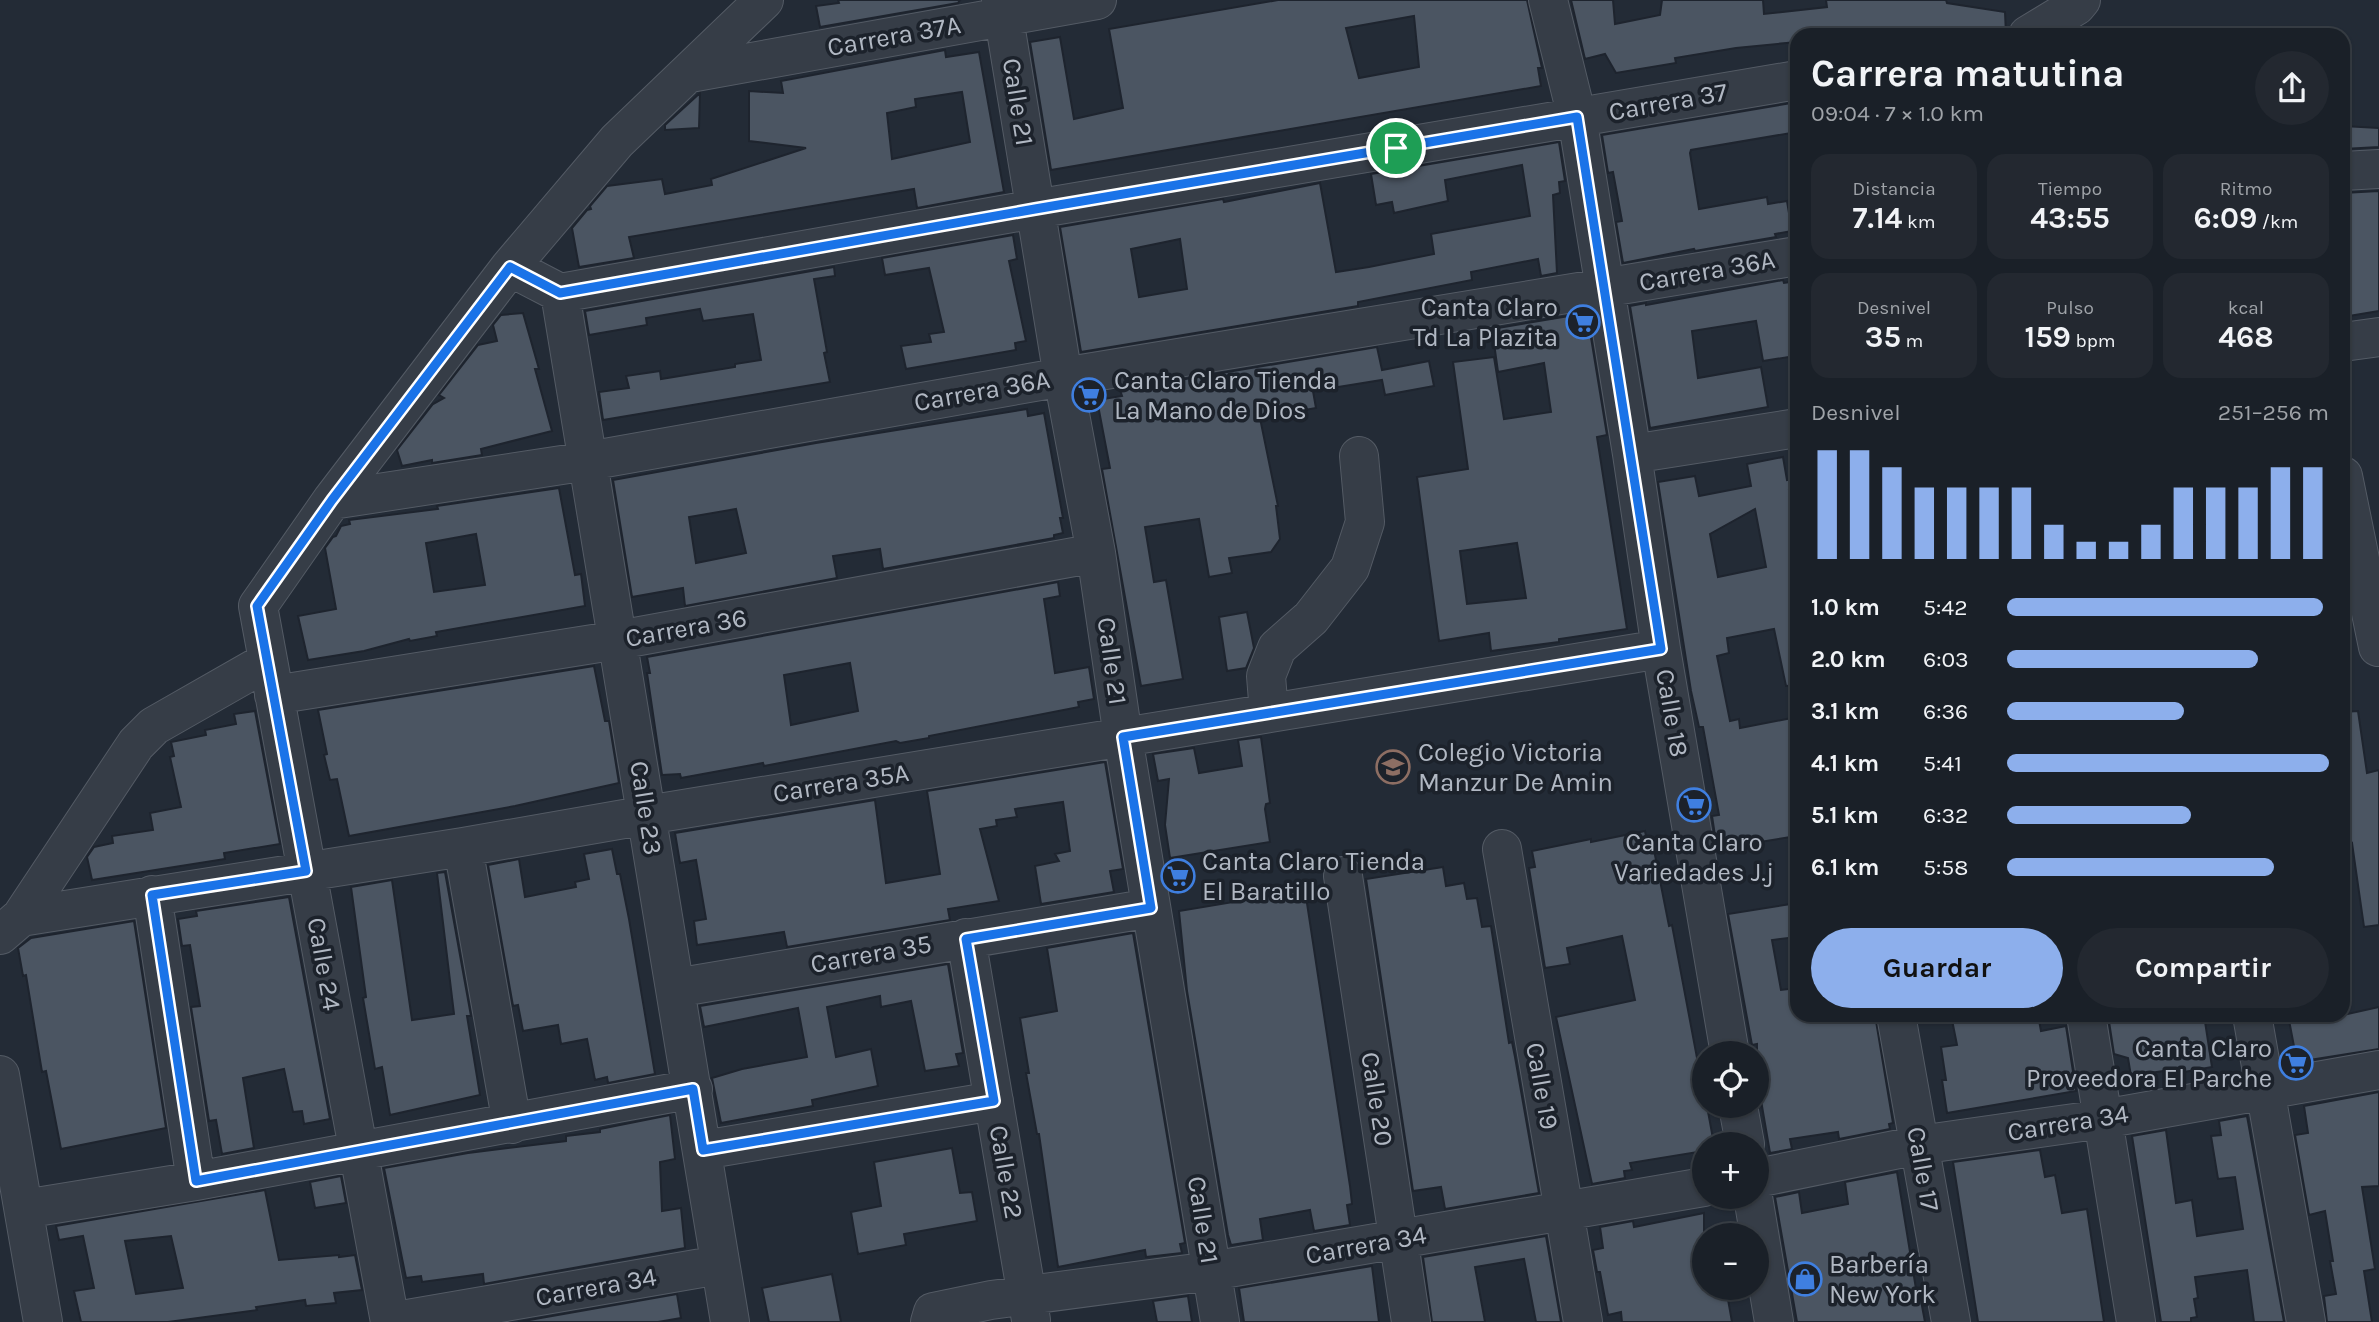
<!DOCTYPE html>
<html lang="es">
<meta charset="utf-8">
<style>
body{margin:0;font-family:Karla,sans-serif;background:#232830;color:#f1f3f6;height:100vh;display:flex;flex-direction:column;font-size:26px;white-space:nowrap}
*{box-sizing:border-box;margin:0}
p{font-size:23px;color:#9fa3a8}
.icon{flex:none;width:38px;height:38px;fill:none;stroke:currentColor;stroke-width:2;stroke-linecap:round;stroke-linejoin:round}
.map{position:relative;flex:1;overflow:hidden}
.drawer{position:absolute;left:1790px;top:28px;width:560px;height:994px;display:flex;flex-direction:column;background:#1a2028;border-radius:21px;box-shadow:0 2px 5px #0004,0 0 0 2px #383e45}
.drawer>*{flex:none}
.buttons{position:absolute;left:1692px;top:1041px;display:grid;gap:14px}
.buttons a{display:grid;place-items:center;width:77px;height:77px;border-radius:50%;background:#1a2028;box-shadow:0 2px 5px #0004,0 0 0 2px #383e45;font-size:35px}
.pin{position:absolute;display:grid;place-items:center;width:60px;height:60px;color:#fff;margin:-30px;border:4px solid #fff;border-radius:50%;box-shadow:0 2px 7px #0007}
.round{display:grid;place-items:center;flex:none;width:74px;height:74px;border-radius:37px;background:#232830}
.overview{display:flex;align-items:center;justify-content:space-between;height:119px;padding:0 21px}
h1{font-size:38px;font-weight:700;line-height:52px}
.metrics{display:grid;grid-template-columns:repeat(3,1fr);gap:10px;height:119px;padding:7px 21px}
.metrics div{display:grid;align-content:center;border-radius:18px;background:#232830;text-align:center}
.metrics b{font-size:30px;font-weight:700}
.metrics small{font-size:19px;font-weight:400}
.metrics p{font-size:19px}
.chart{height:196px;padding:14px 21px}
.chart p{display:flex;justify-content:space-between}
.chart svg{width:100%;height:126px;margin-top:7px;stroke:#8dafec;stroke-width:6}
.cta{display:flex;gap:14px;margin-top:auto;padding:14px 21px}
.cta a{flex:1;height:80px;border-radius:42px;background:#8dafec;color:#111;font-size:28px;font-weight:700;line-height:80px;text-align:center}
.cta a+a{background:#232830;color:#f1f3f6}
ul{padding:0 21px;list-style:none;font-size:23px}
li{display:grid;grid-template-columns:112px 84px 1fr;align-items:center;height:52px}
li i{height:18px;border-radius:9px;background:#8dafec}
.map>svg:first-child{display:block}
</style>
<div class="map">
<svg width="2379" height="1322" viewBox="0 0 2379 1322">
<rect width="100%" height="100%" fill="#232b36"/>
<path fill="#4b5562" stroke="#1e242e" stroke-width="2" fill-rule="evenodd" d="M838,0H960L958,3L820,27L816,6L839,3Z
M1278,0H1527L1542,68H1538L1541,86L1051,170L1030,42L1060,37L1074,119L1123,108L1109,29ZM1414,16L1419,67L1359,78L1346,28Z
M1571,0H1613L1615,24L1660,15L1662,0H1763L1764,14L1827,7L1826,0H1946L1947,3L2005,12L2006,35H1906L1890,29L1818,33L1819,35H1797V42L1736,48L1675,58L1676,63L1616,73L1605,54L1585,59Z
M945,50L946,57L979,52L1004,192L917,208L914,189L629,237L634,258L579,267L572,228L587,210L591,209L590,206L607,186L662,179L665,194L712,185L711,179L806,148L749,141V91L783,93L781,81ZM962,92L970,142L892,159L887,113L916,107L915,99Z
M700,93L699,128L665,130V125Z
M1797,102V132L1691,150L1690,153L1699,209L1767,197L1768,204L1787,201L1792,231L1775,234L1776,237L1695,251L1694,249L1623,263L1616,222L1622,221L1613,172L1608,173L1602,135Z
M2343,126L2379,128V147L2343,149Z
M1559,142L1565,181L1559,182L1560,193L1553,195L1557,273L1541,276L1538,259L1471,272L1472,280L1358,302V306L1081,352L1060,227L1223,199L1224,202L1320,183L1336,272L1369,267L1434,254L1431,234L1530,216L1522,165L1445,180L1448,201L1394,213L1392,202L1376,205L1371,174ZM1180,239L1187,289L1139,297L1131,249Z
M2379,191V311L2343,317V193Z
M1013,235L1017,259L1009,261L1026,341L1015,343L1016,350L906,369L901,346L931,342L929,334L944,332L929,268L885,275L882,258Z
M834,267L835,276L814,279L827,352L824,353L830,382L603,420L599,392L629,388L626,376L660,371L661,379L735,367V364L761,360L753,314L703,321L700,309L646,318L647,325L589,335L585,311Z
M1783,280L1784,283L1797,281V313L1790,314L1795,356L1763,361L1756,321L1692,331L1698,378L1761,367L1768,407L1650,428L1630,306L1646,303V305Z
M523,313L539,369H535L552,431L481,449L482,455L432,463V460L402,466L397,450L433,404L444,398L439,395L478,345L497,341L493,325L501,315Z
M1587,313L1607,435L1597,437L1627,629L1559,639V642L1491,651L1489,633L1439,641L1417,477L1468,469L1453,362L1494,357L1504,419L1551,412L1544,363L1498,372L1492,329ZM1517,543L1526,598L1467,604L1460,551Z
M1377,347L1382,370L1429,361L1434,386L1385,395L1382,380L1313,391L1316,408L1260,418L1278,506H1276L1280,539L1271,552L1229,558L1232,573L1209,577L1199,519L1145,527L1154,582L1166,580L1183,679L1141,686L1102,469L1110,468L1097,400L1122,396L1120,390Z
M1027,409L1028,416L1044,413L1063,518H1060L1063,533L1054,535V538L883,569L880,549L833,556L837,578L685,606L683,588L632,597L613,480L816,443ZM736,509L746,553L696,563L689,517Z
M1783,457L1787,480L1797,478V486L1789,490L1797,536V685L1786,686L1774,629L1727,638L1729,653L1717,656L1730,721L1739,719L1740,728L1797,717V836L1717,849L1712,816L1719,815L1703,727H1699L1691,691L1658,482L1695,476L1699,496L1751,486L1747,464ZM1755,509L1766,567L1718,577L1710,534Z
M559,488L575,575L581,574L585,606L436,632L437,636L410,641L409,639L364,651L308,660L298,616L336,609L325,548L333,537L336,536L341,526L350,524L349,520L438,509L437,506ZM476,534L485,585L434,592L426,543Z
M1058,582L1060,596L1044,599L1055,673L1089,667L1094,699L1078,702L1079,707L929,736V738L900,743L896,741L764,766L763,763L681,778L680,774L662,775L647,673H650L647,657ZM850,663L858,711L791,725L784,675Z
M1247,612L1254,648L1246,668L1227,671L1219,617Z
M594,666L605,721H609L619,783L515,806L349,836L337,779L330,780L324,755L327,754L318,710Z
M255,711L280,844L224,853L225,859L92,880L87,857L94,847L113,843L112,836L153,830L150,813L181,807L170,757L174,756L171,742L206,735L205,730L236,724L234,714Z
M2358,711L2367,773L2379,770V925L2364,927L2352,843L2350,844L2345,810L2343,811V712Z
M1261,737L1270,803L1266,804L1265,809L1270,842L1170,858L1165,825L1169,779L1158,781L1153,754L1194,748L1199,773L1242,766L1238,740Z
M1105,762L1123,869L1110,871L1114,892L1041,904L1035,866L1059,861L1055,854L1070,851L1063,802L1015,809L1017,817L996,820L997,826L980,829L999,901L948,909L950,920L787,947L784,932L697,945L694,921L706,919L696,860L680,863L675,833L875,800L886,883L940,874L927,791Z
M1645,831L1648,846L1653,845L1669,926L1672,925L1704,1095V1106H1707L1714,1144H1704V1151L1630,1163L1632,1170L1624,1171L1625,1178L1592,1184L1556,1017L1635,1000L1622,936L1567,948L1570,964L1545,968L1529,868L1535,867L1532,851L1591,839V842Z
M612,849L617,874H620L629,919L655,1074L608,1083L607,1077L595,1080L587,1039L561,1044L558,1025L523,1031L518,1005L513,1006L488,865L519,859L525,897L576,887L575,882L589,879L584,854Z
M1443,867L1446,886L1464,883L1467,899L1477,898L1482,927L1491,926L1509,1043L1512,1042L1515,1057L1539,1193L1445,1209L1441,1187L1413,1191L1366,879Z
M445,872L471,1016H467L480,1095L390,1115L382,1067L375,1069L363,998L366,997L351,887L392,880L412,1020L454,1014L437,873Z
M1305,890L1350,1186L1352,1204L1347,1205L1350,1225L1314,1231L1310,1210L1260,1219L1263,1240L1231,1245L1228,1235L1187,991L1179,911Z
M289,897L330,1119L304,1124L302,1111L293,1112L284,1069L243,1078L254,1148L222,1154L216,1120L209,1121L191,1007L200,1006L190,945L182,946L178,919L197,916L196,911Z
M1797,903V937L1772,940L1781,990L1797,988V1015H1875L1893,1123L1889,1124L1890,1129L1839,1139L1838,1132L1790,1139L1792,1149L1770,1153L1757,1077V1044L1752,1045L1728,914Z
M134,921L166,1128L61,1149L46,1071L42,1072L26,975L23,976L18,948L31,938Z
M1133,933L1185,1243L1180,1244L1182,1253L1146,1257L1145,1250L1058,1267L1039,1134H1037L1026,1073H1029L1020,1018L1057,1011L1047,948Z
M948,964L963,1053L956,1054L959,1066L925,1071L911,1001L881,1007L880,996L827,1007L836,1057L871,1049L878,1086L812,1100L813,1106L721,1123L712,1078L742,1069L807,1057L798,1008L704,1027L700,1006Z
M2379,1007V1049L2297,1062L2288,1015H2343Z
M1951,1015H2038L2041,1031L2066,1026L2076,1091L1947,1113L1942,1080H1946L1941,1047L1957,1045Z
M2108,1015H2204L2212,1067L2184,1072L2183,1068L2131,1076L2128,1058L2114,1054Z
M2379,1092V1186L2362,1187L2375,1269L2364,1271L2372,1322H2327L2324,1296L2336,1294L2330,1261H2333L2325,1211L2309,1215L2295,1135L2308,1133L2304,1106Z
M670,1115L675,1159L660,1162L662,1211L681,1208L685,1248L484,1284L483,1274L422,1282L421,1276L406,1278L384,1168L468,1153L566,1141V1136L600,1132V1129Z
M2247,1116L2284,1322H2254L2247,1270L2195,1277L2198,1298L2194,1299L2197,1317L2191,1318V1322H2161L2132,1136L2166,1130L2176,1203L2192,1200L2197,1236L2243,1229L2235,1177L2218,1179L2211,1136L2221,1135L2219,1121Z
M952,1148L960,1193L972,1192L977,1221L904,1234L906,1245L858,1254L851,1212L881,1206L874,1162Z
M2040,1150L2045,1177L2055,1175L2062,1213L2087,1209L2104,1322H1978L1953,1162Z
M1897,1172L1917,1295H1920L1925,1322H1797L1775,1197L1799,1192L1802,1213L1848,1204L1845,1182Z
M341,1176L346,1203L315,1208L310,1182Z
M265,1190L279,1260L339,1255V1257L355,1255L362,1290L334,1293L336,1303L306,1306L305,1300L256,1307L257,1310L168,1322H81L74,1291L94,1288L83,1236L59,1240L56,1226ZM171,1236L183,1288L136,1294L125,1241Z
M1704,1213V1288H1726L1732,1322H1622L1621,1312L1608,1315L1600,1272H1597L1593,1250L1603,1248L1600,1227L1633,1221L1634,1227Z
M1546,1236L1561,1322H1536L1524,1259L1475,1267L1485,1322H1432L1423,1257Z
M1372,1266L1379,1322H1244L1239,1288Z
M832,1274L841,1322H769L762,1288Z
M677,1294L681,1318L658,1322H518Z
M1188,1296L1192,1322H1157L1153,1301Z"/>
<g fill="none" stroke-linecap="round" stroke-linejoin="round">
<defs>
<path id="minor" d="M1001,0L1063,377L1096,553L1123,737L1220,1322
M1548,0L1577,117L1632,454L1661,649L1730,1054
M2028,35L2076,6L2081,0
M690,73L1097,0
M2343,171L2379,169
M510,267L560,293L1035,209L1797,80
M560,293L730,1322
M2343,342L2379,337
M1632,454L1797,428
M2343,476L2378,647
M332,500L588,461L1063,377L1797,256
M274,695L618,640L1096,553
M1269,713L1266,676L1277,648L1311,618L1350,568L1365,522L1359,456
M463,847L512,1124
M1502,849L1583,1322
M1343,876L1411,1322
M152,895L196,1181
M21,917L463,847L647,815L1661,649
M0,935L21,917L136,744L154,726L268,661
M966,938L1031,1320
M675,988L1151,908
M1896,1015L1951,1322
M2086,1015L2136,1322
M2252,1015L2306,1322
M0,1075L43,1322
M1738,1106L1745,1144
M703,1150L994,1101
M1757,1178L1919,1145L2103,1119L2379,1070
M1753,1197L1774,1322
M24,1209L196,1181L693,1089
M390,1322L258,606L332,500L510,267L617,141L764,0
M390,1322L719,1265
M930,1322L933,1312L991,1300L1211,1271L1704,1187"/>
</defs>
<use href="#minor" stroke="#545b65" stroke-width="40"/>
<use href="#minor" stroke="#363d47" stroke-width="38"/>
</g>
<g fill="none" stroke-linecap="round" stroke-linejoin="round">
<defs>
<path id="route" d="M1577,117L1661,649L1123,737L1151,908L966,939L994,1101L703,1150L693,1089L196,1181L152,895L306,871L257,606L332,500L510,267L560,293L1035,209Z"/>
</defs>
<use href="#route" stroke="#fff" stroke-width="14"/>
<use href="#route" stroke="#1a73e8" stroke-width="9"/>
</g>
<defs>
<symbol id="supermarket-ring" viewBox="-11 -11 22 22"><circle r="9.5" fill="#1c222b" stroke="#3f7fe0" stroke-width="1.5"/><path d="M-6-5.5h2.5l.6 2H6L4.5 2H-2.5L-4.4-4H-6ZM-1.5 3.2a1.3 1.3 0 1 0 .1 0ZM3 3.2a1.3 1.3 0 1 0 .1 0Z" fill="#3f7fe0"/></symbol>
<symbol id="school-ring" viewBox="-11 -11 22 22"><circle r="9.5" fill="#1c222b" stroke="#8d6e63" stroke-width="1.5"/><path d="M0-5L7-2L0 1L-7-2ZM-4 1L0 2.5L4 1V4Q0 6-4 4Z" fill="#8d6e63"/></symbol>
<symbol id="shop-ring" viewBox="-11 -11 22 22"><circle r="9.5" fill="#1c222b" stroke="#3f7fe0" stroke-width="1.5"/><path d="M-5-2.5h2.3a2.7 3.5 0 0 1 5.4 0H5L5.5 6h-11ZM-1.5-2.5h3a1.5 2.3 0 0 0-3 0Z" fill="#3f7fe0"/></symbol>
</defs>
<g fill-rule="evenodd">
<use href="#supermarket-ring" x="1564" y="303" width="38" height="38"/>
<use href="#supermarket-ring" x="1070" y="376" width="38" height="38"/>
<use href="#school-ring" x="1374" y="748" width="38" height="38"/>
<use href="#supermarket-ring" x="1675" y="786" width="38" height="38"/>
<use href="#supermarket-ring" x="1159" y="857" width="38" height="38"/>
<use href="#supermarket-ring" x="2277" y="1044" width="38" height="38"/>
<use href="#shop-ring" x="1786" y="1260" width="38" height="38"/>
</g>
<g text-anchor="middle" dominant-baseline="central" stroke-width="7" stroke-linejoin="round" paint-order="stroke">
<g font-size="26" fill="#b1b8c3" stroke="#1c222b">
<text transform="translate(894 36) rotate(-10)">Carrera 37A</text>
<text transform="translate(1018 102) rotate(81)">Calle 21</text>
<text transform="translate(1668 102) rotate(-10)">Carrera 37</text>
<text transform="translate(1707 271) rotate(-10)">Carrera 36A</text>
<text transform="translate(982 391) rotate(-10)">Carrera 36A</text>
<text transform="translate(686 628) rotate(-10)">Carrera 36</text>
<text transform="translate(1112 661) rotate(82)">Calle 21</text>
<text transform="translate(1672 713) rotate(80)">Calle 18</text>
<text transform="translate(841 783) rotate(-9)">Carrera 35A</text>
<text transform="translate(646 808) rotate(81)">Calle 23</text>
<text transform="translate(871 954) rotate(-10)">Carrera 35</text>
<text transform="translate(324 964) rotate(80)">Calle 24</text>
<text transform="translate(1542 1086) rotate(80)">Calle 19</text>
<text transform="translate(1377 1099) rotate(81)">Calle 20</text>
<text transform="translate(2068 1123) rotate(-9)">Carrera 34</text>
<text transform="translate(1923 1169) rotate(80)">Calle 17</text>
<text transform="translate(1006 1172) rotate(80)">Calle 22</text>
<text transform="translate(1203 1220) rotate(81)">Calle 21</text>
<text transform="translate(1366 1245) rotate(-10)">Carrera 34</text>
<text transform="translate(596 1287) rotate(-10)">Carrera 34</text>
</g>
<g font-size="26" fill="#b1b8c3" stroke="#1c222b" text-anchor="start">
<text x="1558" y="307" text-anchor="end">Canta Claro<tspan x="1558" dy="30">Td La Plazita</tspan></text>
<text x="1114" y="380">Canta Claro Tienda<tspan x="1114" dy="30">La Mano de Dios</tspan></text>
<text x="1418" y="752">Colegio Victoria<tspan x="1418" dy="30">Manzur De Amin</tspan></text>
<text x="1694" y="842" text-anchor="middle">Canta Claro<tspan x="1694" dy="30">Variedades J.j</tspan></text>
<text x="1202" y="861">Canta Claro Tienda<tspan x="1202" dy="30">El Baratillo</tspan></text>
<text x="2272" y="1048" text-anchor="end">Canta Claro<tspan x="2272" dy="30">Proveedora El Parche</tspan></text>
<text x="1829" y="1264">Barbería<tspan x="1829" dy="30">New York</tspan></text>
</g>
</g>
</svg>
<div class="buttons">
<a><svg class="icon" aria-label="locate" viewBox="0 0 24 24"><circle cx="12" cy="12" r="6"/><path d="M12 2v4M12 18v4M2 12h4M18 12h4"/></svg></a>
<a>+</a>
<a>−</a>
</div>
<div class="pin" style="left:1396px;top:148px;background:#1e9e55"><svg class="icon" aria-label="arrive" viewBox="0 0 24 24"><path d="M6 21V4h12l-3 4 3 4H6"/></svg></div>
<section class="drawer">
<div class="overview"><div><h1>Carrera matutina</h1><p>09:04 · 7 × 1.0 km</p></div><a class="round"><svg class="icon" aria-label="share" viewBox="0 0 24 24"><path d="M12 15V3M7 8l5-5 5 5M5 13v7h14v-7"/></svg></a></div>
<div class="metrics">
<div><p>Distancia</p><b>7.14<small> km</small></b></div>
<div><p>Tiempo</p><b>43:55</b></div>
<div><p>Ritmo</p><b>6:09<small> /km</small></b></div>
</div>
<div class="metrics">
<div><p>Desnivel</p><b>35<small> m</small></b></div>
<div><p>Pulso</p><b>159<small> bpm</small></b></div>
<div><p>kcal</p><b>468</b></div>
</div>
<div class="chart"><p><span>Desnivel</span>251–256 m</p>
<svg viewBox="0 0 160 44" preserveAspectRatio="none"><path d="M5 44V6M15 44V6M25 44V12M35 44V19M45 44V19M55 44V19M65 44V19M75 44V32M85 44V38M95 44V38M105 44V32M115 44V19M125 44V19M135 44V19M145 44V12M155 44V12"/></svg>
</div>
<ul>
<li><b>1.0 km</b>5:42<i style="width:98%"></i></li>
<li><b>2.0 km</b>6:03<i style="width:78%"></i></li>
<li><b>3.1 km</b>6:36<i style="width:55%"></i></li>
<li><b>4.1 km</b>5:41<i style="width:100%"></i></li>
<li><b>5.1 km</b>6:32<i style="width:57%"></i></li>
<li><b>6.1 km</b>5:58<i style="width:83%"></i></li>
</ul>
<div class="cta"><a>Guardar</a><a>Compartir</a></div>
</section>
</div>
